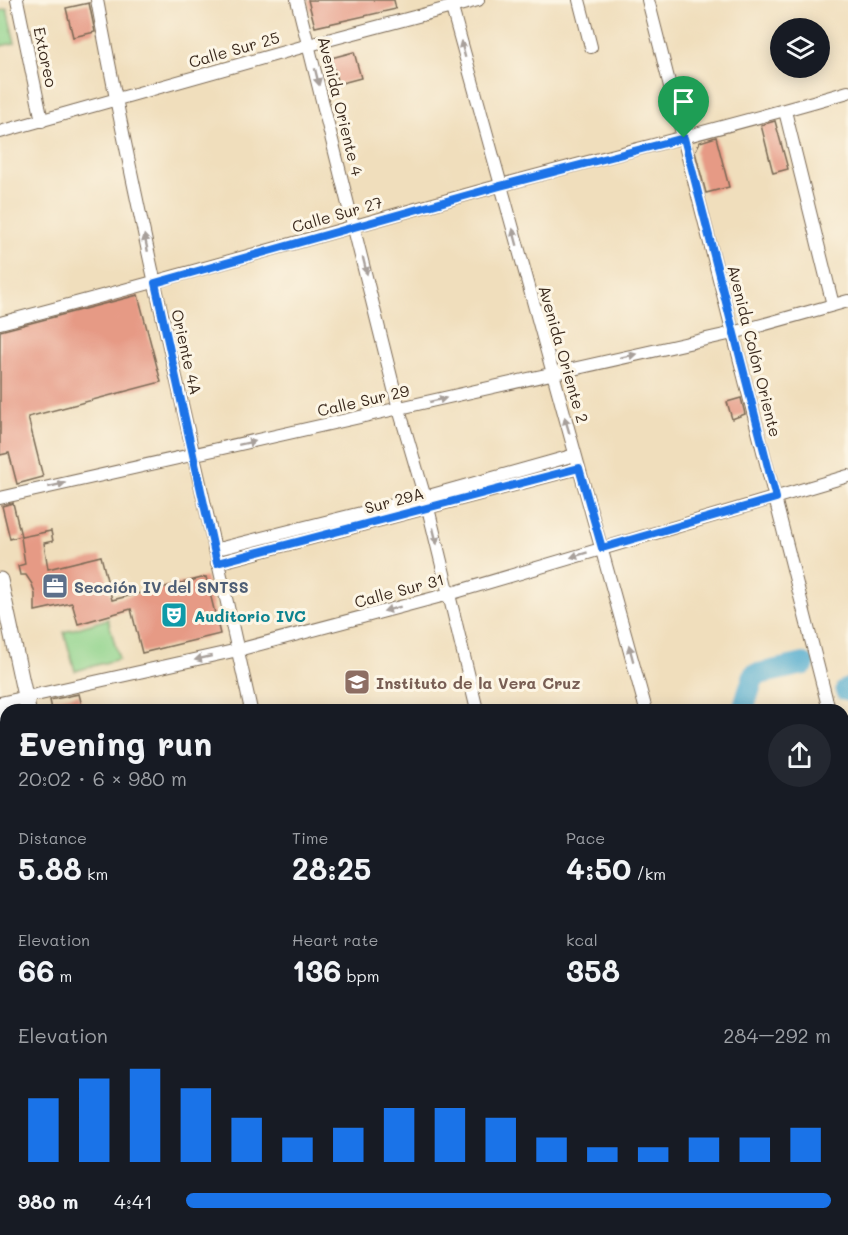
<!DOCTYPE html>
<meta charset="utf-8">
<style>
body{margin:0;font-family:Mali,sans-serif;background:#242831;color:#f1f3f6;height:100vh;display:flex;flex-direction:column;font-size:22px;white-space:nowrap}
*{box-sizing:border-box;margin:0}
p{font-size:20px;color:#9ea1a6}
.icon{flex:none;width:33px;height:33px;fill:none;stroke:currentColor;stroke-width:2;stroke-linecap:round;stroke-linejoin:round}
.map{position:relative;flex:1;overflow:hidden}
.sheet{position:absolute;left:0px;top:704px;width:849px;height:532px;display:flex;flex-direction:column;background:#171b24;border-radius:18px 18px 0 0;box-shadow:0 3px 15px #0003}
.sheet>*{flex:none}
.buttons{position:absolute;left:770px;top:18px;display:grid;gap:12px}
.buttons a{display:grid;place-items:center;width:60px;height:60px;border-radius:50%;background:#171b24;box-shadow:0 3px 15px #0003;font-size:30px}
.pin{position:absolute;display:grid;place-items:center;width:51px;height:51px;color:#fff;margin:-62px -26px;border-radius:50% 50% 50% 0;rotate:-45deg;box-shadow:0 0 6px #0007}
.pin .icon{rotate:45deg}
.round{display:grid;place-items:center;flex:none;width:63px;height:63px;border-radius:32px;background:#242831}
.headline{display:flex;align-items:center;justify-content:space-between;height:102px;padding:0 18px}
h1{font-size:33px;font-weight:700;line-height:45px}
.figures{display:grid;grid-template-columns:repeat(3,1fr);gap:9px;height:102px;padding:6px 18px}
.figures div{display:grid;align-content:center}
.figures b{font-size:30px;font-weight:700}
.figures small{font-size:16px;font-weight:400}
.figures p{font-size:16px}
.chart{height:168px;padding:12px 18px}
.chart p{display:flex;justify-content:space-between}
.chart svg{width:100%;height:108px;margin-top:6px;stroke:#1a73e8;stroke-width:6}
ul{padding:0 18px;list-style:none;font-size:20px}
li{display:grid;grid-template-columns:96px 72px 1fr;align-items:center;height:45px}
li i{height:15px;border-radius:8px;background:#1a73e8}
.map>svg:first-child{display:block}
</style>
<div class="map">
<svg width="848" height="1235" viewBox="0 0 848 1235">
<rect width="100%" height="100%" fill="#fcf5e5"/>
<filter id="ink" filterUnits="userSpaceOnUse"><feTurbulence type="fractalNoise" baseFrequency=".0167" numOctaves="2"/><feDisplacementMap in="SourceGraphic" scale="12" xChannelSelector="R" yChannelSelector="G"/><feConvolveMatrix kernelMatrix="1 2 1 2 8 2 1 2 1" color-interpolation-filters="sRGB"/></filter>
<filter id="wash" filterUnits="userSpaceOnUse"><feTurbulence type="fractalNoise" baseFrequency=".008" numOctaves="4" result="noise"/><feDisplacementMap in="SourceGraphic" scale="24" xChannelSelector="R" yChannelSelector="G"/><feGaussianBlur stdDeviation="1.35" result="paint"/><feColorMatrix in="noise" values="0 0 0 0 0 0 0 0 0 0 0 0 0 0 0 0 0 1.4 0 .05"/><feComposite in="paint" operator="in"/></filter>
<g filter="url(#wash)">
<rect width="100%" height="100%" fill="#f0debc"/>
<path fill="#8fd38b" stroke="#657e54" stroke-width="1.5" d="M7,9L15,43L0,46V11Z
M108,619L119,659L75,671L64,632Z
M0,802C4,827 13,858 0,880Z
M848,1024V1213L843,1215V1026Z"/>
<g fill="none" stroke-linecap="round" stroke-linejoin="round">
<path stroke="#51accf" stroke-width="22" d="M846,690L848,689
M743,710L754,675L804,664"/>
</g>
<g id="blocks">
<path fill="#e69a85" d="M308,0H394L396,9L315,27Z
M89,3L95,32L73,37L66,8Z
M354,52L361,78L338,84L331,58Z
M775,121L788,169L773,173L761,125Z
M716,137L729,187L706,193L695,152L700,142Z
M138,295L161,382L28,417L43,477L17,484L9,453L0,455V331Z
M741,398L745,414L732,419L727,402Z
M13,503L21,536L10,539L2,506Z
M51,531L53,541L44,543L48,569L101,556L112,600L206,577L220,634L142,653L131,609L78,624L72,603L35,611V594L32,584L26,575H20L18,566L25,564L21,537Z
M79,694L83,710H52L50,700Z"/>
</g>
</g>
<g filter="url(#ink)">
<use href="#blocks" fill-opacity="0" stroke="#7a6955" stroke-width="1.5"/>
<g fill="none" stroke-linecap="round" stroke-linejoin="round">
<defs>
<path id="minor" d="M17,0L42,121
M97,0C141,238 199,473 251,710
M297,0L399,409L428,508L477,710
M579,0L591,47
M648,0L829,710
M452,8L646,710
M785,111L833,305
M0,132L309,45L478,0
M0,323C167,280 332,232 498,186C615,154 732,126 848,92
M0,498L733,333L848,301
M214,550L425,497L575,455
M217,563L579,468
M0,703L238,650L449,594L848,476
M843,765L848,785
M843,818L848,816
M0,906L6,904
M843,1019L848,1017
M0,1099L6,1097
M609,1230L610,1235
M798,1230L799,1235
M347,1235L348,1230
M515,1235L518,1230
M826,1235L838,1230"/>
<path id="major" d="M0,580L28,710
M0,713L6,752
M62,1230V1235
M83,1230V1235"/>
</defs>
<use href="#minor" stroke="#7a6955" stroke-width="14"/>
<use href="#major" stroke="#7a6955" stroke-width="17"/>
<use href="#minor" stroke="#fff" stroke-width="12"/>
<use href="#major" stroke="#fff" stroke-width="15"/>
</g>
<defs><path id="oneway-solid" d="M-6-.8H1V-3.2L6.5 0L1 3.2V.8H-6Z" transform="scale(1.5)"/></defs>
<g fill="#a79f9a">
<use href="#oneway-solid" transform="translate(463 49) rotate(-105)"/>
<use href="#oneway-solid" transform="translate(317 77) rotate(76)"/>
<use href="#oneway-solid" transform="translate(515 237) rotate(-105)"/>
<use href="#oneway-solid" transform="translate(146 243) rotate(-102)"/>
<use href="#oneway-solid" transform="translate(365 266) rotate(76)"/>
<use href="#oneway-solid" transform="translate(628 356) rotate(-13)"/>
<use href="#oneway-solid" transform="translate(438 400) rotate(-13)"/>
<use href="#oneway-solid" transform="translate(567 425) rotate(-106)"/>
<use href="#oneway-solid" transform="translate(247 443) rotate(-12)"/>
<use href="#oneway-solid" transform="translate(57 485) rotate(-13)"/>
<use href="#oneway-solid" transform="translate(435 536) rotate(76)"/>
<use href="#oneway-solid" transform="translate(579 555) rotate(163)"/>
<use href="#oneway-solid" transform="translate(392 609) rotate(165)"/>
<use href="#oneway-solid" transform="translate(631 653) rotate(-105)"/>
<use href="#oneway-solid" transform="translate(203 658) rotate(167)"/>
</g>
</g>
<g fill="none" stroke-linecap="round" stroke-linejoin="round" filter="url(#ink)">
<defs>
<path id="route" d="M684,138L776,498L602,548L579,468L217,563L155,283L500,186Z"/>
</defs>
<use href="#route" stroke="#fff" stroke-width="12"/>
<use href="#route" stroke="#1a73e8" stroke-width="8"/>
</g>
<defs>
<symbol id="office-square" viewBox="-11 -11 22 22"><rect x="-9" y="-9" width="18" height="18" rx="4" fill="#5c6f8a" stroke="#fcf5e5"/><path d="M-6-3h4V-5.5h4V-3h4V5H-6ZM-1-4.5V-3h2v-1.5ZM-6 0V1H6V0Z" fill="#fff"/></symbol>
<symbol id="theatre-square" viewBox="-11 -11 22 22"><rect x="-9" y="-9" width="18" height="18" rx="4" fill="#0f9aa8" stroke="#fcf5e5"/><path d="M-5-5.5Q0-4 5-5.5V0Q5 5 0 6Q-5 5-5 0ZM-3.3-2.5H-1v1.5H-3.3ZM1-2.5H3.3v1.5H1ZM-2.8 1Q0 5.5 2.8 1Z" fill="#fff"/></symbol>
<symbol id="school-square" viewBox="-11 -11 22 22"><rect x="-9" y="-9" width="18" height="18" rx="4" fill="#8d6e63" stroke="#fcf5e5"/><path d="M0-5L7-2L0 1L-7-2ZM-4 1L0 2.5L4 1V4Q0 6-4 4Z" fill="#fff"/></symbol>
</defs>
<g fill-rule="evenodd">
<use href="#office-square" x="40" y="571" width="30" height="30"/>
<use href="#theatre-square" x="159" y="600" width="30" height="30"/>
<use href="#school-square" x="342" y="667" width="30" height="30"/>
</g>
<g text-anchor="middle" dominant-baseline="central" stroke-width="6" stroke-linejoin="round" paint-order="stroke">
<g font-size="16" fill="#3b2a1e" stroke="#fcf5e5">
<text transform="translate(234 49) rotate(-16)">Calle Sur 25</text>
<text transform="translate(46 57) rotate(78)">Extoreo</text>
<text transform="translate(341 106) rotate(76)">Avenida Oriente 4</text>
<text transform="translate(337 214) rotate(-16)">Calle Sur 27</text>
<text transform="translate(755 351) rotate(76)">Avenida Colón Oriente</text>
<text transform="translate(187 352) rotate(77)">Oriente 4A</text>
<text transform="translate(564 354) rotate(74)">Avenida Oriente 2</text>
<text transform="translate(363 400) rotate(-13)">Calle Sur 29</text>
<text transform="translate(394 500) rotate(-15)">Sur 29A</text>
<text transform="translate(399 590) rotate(-15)">Calle Sur 31</text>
</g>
<g font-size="16" font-weight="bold" fill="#4e5e75" stroke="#fcf5e5" text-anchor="start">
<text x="74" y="586">Sección IV del SNTSS</text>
</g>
<g font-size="16" font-weight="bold" fill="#0d838f" stroke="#fcf5e5" text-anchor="start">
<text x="194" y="615">Auditorio IVC</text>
</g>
<g font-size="16" font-weight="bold" fill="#785e54" stroke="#fcf5e5" text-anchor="start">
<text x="376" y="682">Instituto de la Vera Cruz</text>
</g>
</g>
</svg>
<div class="buttons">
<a><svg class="icon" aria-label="layers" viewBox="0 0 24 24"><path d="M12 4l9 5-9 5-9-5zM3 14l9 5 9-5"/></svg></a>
</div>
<div class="pin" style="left:684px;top:138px;background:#1e9e55"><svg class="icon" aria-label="arrive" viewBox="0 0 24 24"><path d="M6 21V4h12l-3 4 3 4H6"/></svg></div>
<section class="sheet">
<div class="headline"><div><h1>Evening run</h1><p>20:02 · 6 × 980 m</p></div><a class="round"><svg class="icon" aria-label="share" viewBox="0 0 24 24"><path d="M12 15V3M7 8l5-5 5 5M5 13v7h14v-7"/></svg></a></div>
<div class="figures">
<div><p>Distance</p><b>5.88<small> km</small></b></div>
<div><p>Time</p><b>28:25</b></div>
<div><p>Pace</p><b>4:50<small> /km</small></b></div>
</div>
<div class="figures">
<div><p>Elevation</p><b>66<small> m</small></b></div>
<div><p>Heart rate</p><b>136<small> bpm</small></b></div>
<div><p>kcal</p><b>358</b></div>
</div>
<div class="chart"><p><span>Elevation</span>284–292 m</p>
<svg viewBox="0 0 160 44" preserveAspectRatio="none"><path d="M5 44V18M15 44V10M25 44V6M35 44V14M45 44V26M55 44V34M65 44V30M75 44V22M85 44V22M95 44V26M105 44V34M115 44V38M125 44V38M135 44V34M145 44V34M155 44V30"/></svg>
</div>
<ul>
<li><b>980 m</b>4:41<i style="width:100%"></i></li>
</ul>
</section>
</div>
